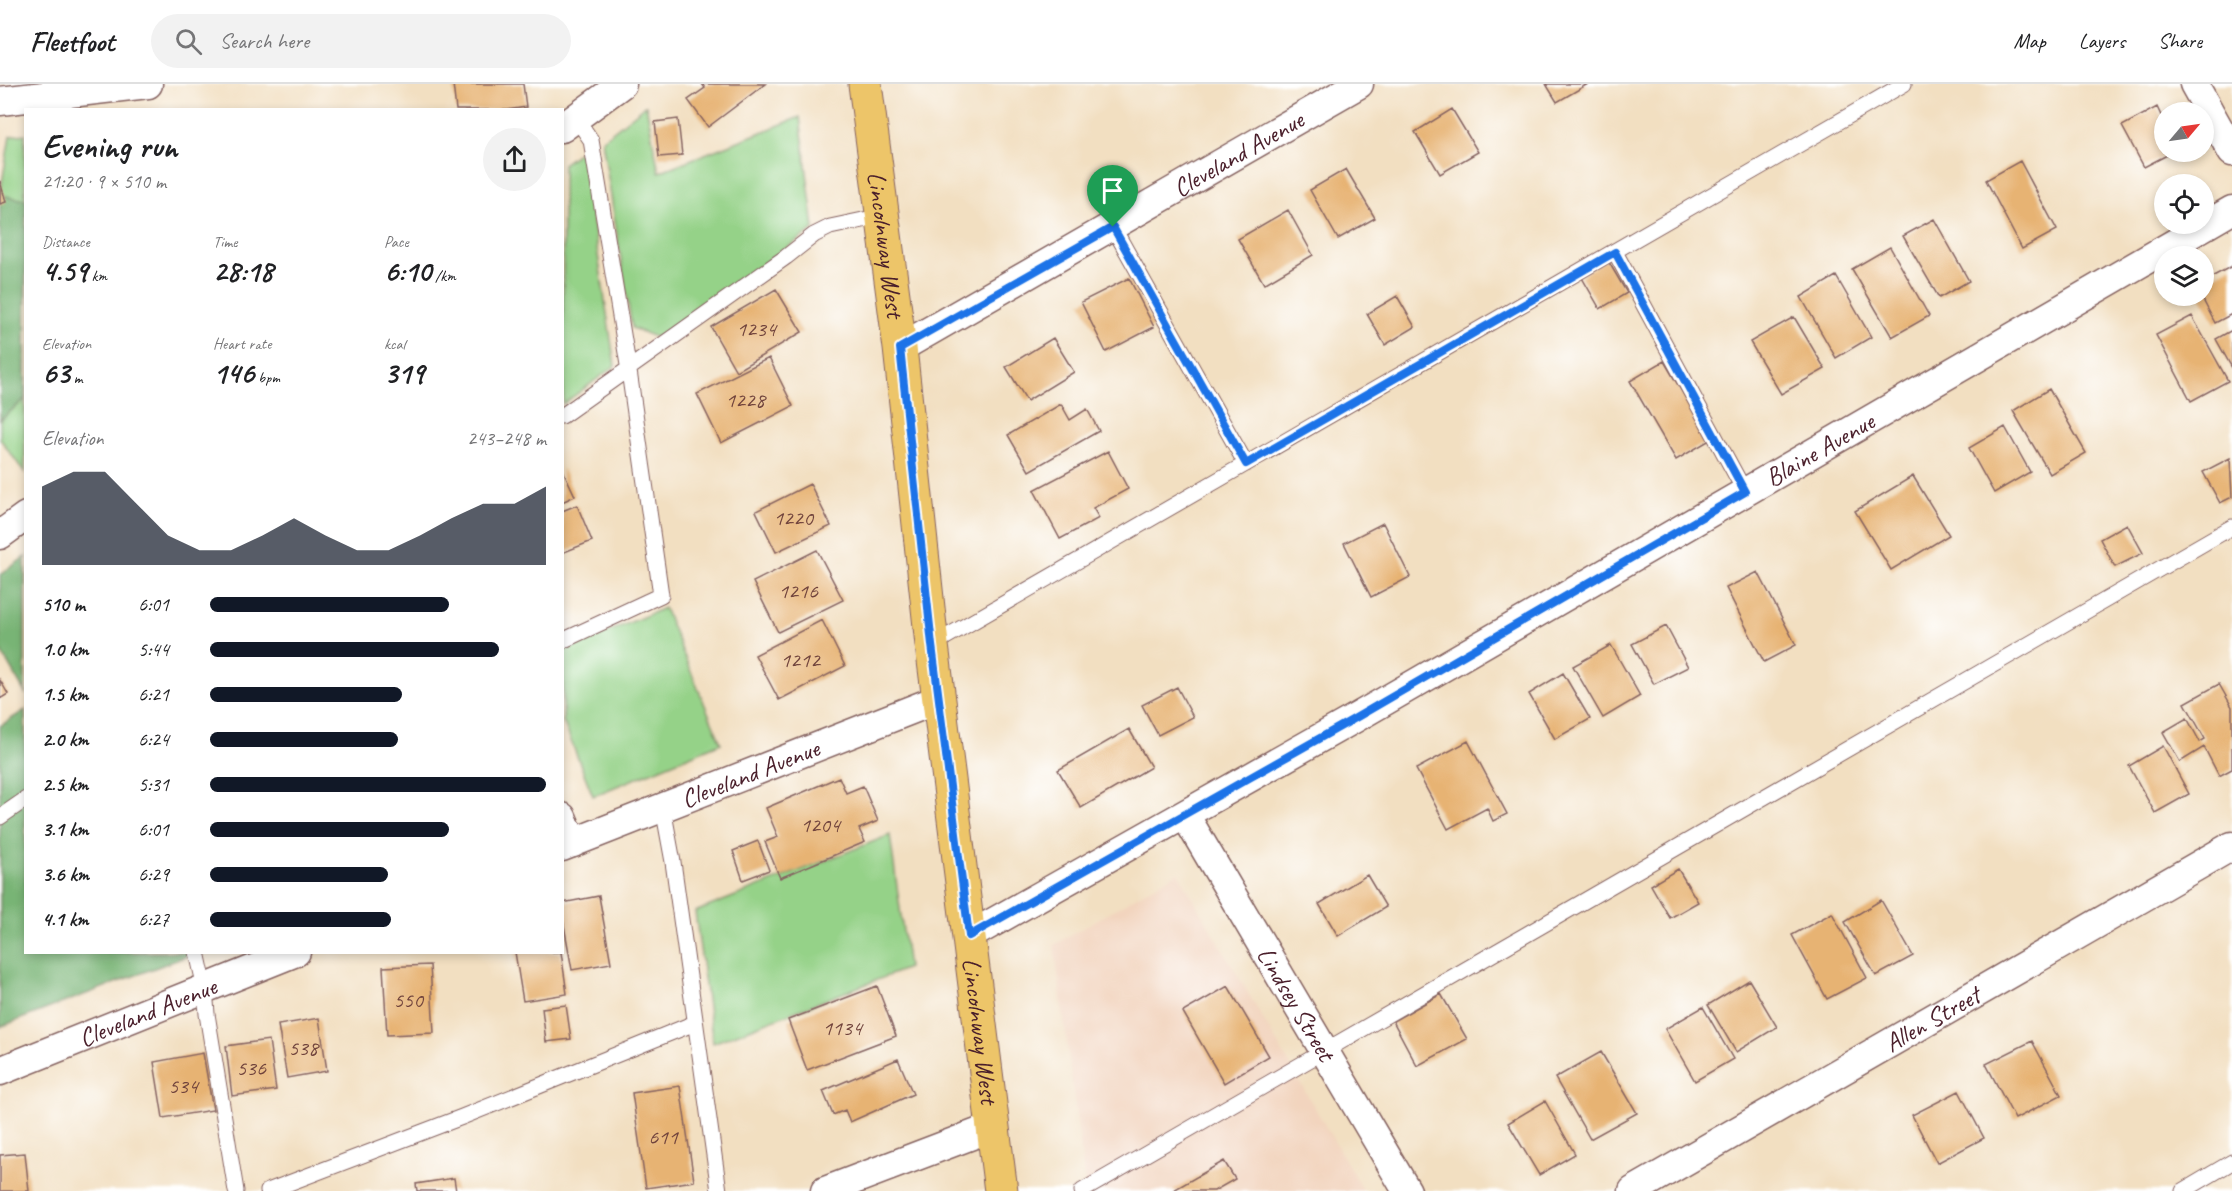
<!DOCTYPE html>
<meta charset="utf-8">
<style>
body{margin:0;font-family:Caveat,sans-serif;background:#f2f2f2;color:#202124;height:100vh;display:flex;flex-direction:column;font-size:22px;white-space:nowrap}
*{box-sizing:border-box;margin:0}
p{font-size:20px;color:#757577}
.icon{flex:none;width:33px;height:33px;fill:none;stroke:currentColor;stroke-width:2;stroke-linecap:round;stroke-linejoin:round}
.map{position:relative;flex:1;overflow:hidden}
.details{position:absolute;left:24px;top:24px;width:540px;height:846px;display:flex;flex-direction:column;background:#fff;border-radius:0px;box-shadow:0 3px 9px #0003}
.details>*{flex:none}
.needle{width:39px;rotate:61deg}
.tools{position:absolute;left:2154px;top:18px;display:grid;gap:12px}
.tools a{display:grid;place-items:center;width:60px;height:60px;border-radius:50%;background:#fff;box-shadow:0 3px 9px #0003;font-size:30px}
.pin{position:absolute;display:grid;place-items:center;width:51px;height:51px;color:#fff;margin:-62px -26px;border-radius:50% 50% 50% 0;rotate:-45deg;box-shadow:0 0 6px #0007}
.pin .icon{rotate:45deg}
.round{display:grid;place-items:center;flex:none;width:63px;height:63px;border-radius:32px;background:#f2f2f2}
.summary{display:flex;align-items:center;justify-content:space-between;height:102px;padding:0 18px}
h1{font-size:33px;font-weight:600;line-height:45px}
.metrics{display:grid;grid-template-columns:repeat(3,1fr);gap:9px;height:102px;padding:6px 18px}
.metrics div{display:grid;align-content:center}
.metrics b{font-size:30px;font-weight:600}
.metrics small{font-size:16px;font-weight:400}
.metrics p{font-size:16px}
.chart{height:168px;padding:12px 18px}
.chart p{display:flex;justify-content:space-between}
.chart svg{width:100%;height:108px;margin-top:6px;fill:#111827;opacity:.7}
ul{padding:0 18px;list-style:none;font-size:20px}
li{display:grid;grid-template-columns:96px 72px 1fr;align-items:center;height:45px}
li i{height:15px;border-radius:8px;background:#111827}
header{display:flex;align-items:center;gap:36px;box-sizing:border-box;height:84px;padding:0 30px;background:#fff;border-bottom:2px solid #e0e0e0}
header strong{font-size:28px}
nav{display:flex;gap:33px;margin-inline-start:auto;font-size:21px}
.search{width:420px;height:54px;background:#f2f2f2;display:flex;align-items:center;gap:15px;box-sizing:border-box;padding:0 21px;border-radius:33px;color:#757577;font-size:22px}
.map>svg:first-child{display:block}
</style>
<header>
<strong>Fleetfoot</strong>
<div class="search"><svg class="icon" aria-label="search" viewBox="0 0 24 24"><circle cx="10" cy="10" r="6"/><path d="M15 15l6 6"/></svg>Search here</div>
<nav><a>Map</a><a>Layers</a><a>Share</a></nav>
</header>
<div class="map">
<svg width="2232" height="1107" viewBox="0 0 2232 1107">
<rect width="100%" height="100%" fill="#fff"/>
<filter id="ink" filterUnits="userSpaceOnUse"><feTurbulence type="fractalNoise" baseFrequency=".0167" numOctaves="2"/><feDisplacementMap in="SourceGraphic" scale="12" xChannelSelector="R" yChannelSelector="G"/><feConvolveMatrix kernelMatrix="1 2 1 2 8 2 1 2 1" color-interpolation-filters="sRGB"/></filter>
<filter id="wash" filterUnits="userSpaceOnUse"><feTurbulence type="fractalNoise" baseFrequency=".008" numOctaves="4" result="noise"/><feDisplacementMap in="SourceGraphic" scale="24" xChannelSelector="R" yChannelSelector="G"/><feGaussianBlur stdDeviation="1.35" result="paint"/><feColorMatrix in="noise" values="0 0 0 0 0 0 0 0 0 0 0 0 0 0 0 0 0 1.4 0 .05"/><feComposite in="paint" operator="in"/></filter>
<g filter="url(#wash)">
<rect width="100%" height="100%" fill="#f2dfc1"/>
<path fill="#f2d4be" d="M1178,788L1363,1107H1086L1054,861Z"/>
<path fill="#95d288" stroke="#70785a" stroke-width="1.5" d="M646,21L659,88L800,33L814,145L657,254L632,244L602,56Z
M25,50V116L0,111L10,52Z
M582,66L615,282L563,320V80Z
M25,315V389L0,355V336Z
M664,524L721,659L593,712L563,637V567Z
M890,751L908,884L713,959L695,828Z"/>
<path fill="#78b474" stroke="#616a50" stroke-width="1.5" d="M0,111L26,116L25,315L0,336Z
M25,473V609L0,566V491Z
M25,626L26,868H189V871L0,943V642Z"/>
<g id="blocks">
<path fill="#e7b373" d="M453,0H523L526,23L507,26H456Z
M702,0H765L708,43L688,16L705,4Z
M1546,0H1588L1557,18Z
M2157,23L2164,38V68H2173L2144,83L2122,42Z
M1452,25L1478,68L1440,90L1415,48Z
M678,35L682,71L659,73L655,38Z
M2020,77L2057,146L2022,165L1986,96Z
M1346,85L1375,134L1338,155L1310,106Z
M0,97L6,118L0,120Z
M1288,126L1313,171L1264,200L1238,155Z
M1934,135L1969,197L1939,214L1903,152Z
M1890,163L1929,232L1892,253L1852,185Z
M1607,175L1627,209L1600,225L1581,192Z
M2232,182V230L2215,239L2201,212H2204V197Z
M1836,192L1871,253L1836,274L1801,213Z
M1129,194L1154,243L1106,268L1081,218Z
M776,205L802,248L736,287L711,243Z
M1397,212L1415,243L1385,261L1367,230Z
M2192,232L2228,297L2191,317L2156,251Z
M1794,233L1825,285L1781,310L1750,258Z
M2232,246V284L2216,255Z
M1053,254L1074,288L1027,317L1006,283Z
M769,274L793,322L721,359L697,310Z
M1664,277L1710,356L1676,376L1630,297Z
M2049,305L2086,369L2050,390L2013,327Z
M1061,320L1070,336L1087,325L1099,347L1029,387L1008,351Z
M2005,343L2030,388L1994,409L1969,364Z
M1108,367L1128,405L1093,424L1099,434L1060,455L1034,406Z
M2230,374L2232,413L2220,419L2203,388Z
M562,384L575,412L562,418Z
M1913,392L1949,451L1891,486L1855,427Z
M810,400L831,442L776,468L756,427Z
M577,421L592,457L562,469V427Z
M1383,439L1410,493L1371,513L1344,459Z
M2127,440L2143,469L2115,483L2100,455Z
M817,466L843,516L778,548L753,498Z
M1758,488L1796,561L1764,578L1726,504Z
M822,536L845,582L779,616L755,571Z
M1666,542L1688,583L1654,600L1632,560Z
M1611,561L1640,612L1603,634L1573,582Z
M1563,589L1590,635L1555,655L1529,610Z
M0,596L8,610L0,615Z
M2219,600L2232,623V685L2219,692L2204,663L2180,678L2163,648L2187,634L2200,658L2205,655L2185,619Z
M1177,603L1193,633L1158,651L1142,621Z
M1129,645L1151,683L1081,724L1058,686Z
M1468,657L1507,730L1493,737L1487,724L1448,745L1416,685Z
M2163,662L2189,710L2155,729L2129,682Z
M839,693L846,709L863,702L878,737L859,745L865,758L780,794L765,758L778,753L766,724Z
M758,757L769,786L743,796L733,767Z
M1678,785L1698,818L1670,834L1651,801Z
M1367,791L1386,823L1338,852L1319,820Z
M599,812L611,879L572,886L562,830V819Z
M1881,816L1913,872L1876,892L1845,838Z
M1832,829L1867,894L1827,915L1792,851Z
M515,868H561L567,910L523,917Z
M430,881L434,949L387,951L383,883Z
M1749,896L1777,943L1736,968L1708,921Z
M877,902L896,952L807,986L788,936Z
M1228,902L1269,972L1224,999L1183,928Z
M1441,910L1467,955L1417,982L1393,937Z
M566,921L571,955L546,958L542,924Z
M1703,923L1733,975L1695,997L1665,945Z
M319,934L327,987L287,994L278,941Z
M269,956L276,1006L232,1012L226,962Z
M2032,957L2061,1011L2015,1035L1986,980Z
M1601,968L1637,1029L1590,1055L1555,994Z
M203,969L213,1026L163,1034L154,978Z
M898,975L913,1010L850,1038L845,1026L833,1031L823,1007Z
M680,1002L694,1097L646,1104L632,1009Z
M1959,1007L1984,1054L1937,1079L1912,1031Z
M1545,1017L1575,1070L1539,1091L1508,1039Z
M25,1069L29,1107H0V1071Z
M1224,1077L1235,1095L1214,1107H1172Z
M454,1094L456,1107H417L416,1100Z"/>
</g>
</g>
<g filter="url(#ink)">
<use href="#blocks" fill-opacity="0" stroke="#856260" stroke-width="1.5"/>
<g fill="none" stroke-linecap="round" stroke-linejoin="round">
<defs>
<path id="service" d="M1113,143L1246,380
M1615,168L1745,408
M562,332L786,173L814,151L830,143L882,132
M562,557L661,511L629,287L591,56L576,34
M932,561L1904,0
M663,724L673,778L719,1107
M0,733L26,715
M197,868L205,904L207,930L236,1107
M268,1107L462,1033L695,939
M1082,1107L2232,443
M2183,1107L2232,1078"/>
<g id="minor">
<path d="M2194,0L2232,68"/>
<path d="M0,17L148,0"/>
<path d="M562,44L622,0"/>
<path id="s1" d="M900,264L1359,0"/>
<path d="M0,451L26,432"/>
<path id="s2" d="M1185,731L1407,1107"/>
<path d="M562,733L573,759"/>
<path id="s3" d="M562,763L939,615"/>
<path id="s4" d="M969,852L1352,636L2232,126"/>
<path id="s5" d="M0,987L296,868"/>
<path d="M825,1107L993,1043"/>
<path id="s6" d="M1633,1107L2232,762"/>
</g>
<g id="primary">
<path id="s7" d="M865,0L900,264L932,561L1001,1107"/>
</g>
</defs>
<use href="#service" stroke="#856260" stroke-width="17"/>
<use href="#minor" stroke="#856260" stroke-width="31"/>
<use href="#primary" stroke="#856260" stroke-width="35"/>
<use href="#service" stroke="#fff" stroke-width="15"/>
<use href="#minor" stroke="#fff" stroke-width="28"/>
<use href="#primary" stroke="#edc569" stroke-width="33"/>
</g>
</g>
<g fill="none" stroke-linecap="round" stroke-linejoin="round" filter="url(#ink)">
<defs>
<path id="route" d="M1113,143L1246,380L1615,168L1745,408L1352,636L969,852L932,561L900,264Z"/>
</defs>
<use href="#route" stroke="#fff" stroke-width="12"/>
<use href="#route" stroke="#1a73e8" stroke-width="8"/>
</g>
<g text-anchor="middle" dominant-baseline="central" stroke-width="6" stroke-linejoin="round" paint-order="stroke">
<g font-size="22" fill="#71443d">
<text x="756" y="245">1234</text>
<text x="745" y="316">1228</text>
<text x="793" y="434">1220</text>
<text x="798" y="507">1216</text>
<text x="800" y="576">1212</text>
<text x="820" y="741">1204</text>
<text x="408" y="916">550</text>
<text x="842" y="944">1134</text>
<text x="303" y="964">538</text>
<text x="251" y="984">536</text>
<text x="183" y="1002">534</text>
<text x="663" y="1053">611</text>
</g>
<g font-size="26" fill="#4a1f2b" stroke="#fff">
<text stroke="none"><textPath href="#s1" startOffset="390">Cleveland Avenue</textPath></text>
<text stroke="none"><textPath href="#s7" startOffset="162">Lincolnway West</textPath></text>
<text stroke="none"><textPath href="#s4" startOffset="980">Blaine Avenue</textPath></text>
<text stroke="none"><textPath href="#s3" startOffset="202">Cleveland Avenue</textPath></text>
<text stroke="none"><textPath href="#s2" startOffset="219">Lindsey Street</textPath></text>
<text stroke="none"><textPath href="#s5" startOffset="159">Cleveland Avenue</textPath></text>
<text stroke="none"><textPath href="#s6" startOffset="345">Allen Street</textPath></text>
<text stroke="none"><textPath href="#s7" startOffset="954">Lincolnway West</textPath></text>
</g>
</g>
</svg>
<div class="tools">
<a><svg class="needle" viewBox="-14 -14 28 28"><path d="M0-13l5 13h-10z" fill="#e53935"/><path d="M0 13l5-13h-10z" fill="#757577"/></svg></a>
<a><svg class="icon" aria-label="locate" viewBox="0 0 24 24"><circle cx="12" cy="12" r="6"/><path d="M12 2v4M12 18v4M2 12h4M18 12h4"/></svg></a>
<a><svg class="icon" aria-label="layers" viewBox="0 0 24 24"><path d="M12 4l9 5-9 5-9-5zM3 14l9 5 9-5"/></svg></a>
</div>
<div class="pin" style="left:1113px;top:143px;background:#1e9e55"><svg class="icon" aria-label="arrive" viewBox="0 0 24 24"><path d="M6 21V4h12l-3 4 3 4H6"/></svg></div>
<section class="details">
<div class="summary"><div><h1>Evening run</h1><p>21:20 · 9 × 510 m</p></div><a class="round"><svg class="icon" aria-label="share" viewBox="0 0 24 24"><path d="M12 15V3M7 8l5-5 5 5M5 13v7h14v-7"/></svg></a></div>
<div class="metrics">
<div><p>Distance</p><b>4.59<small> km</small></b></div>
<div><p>Time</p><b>28:18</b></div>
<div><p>Pace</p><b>6:10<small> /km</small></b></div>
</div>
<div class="metrics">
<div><p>Elevation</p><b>63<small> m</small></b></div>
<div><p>Heart rate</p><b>146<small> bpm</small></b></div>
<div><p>kcal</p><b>319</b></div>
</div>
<div class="chart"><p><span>Elevation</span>243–248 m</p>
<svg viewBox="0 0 160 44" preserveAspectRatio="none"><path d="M0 44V12L10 6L20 6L30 19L40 32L50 38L60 38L70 32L80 25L90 32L100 38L110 38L120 32L130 25L140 19L150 19L160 12V44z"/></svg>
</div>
<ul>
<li><b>510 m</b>6:01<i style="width:71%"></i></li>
<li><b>1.0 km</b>5:44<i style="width:86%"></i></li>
<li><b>1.5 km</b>6:21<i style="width:57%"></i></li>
<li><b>2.0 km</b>6:24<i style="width:56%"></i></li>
<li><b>2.5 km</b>5:31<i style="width:100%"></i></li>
<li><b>3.1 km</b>6:01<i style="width:71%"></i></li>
<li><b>3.6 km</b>6:29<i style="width:53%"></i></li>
<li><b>4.1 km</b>6:27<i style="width:54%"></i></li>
</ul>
</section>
</div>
